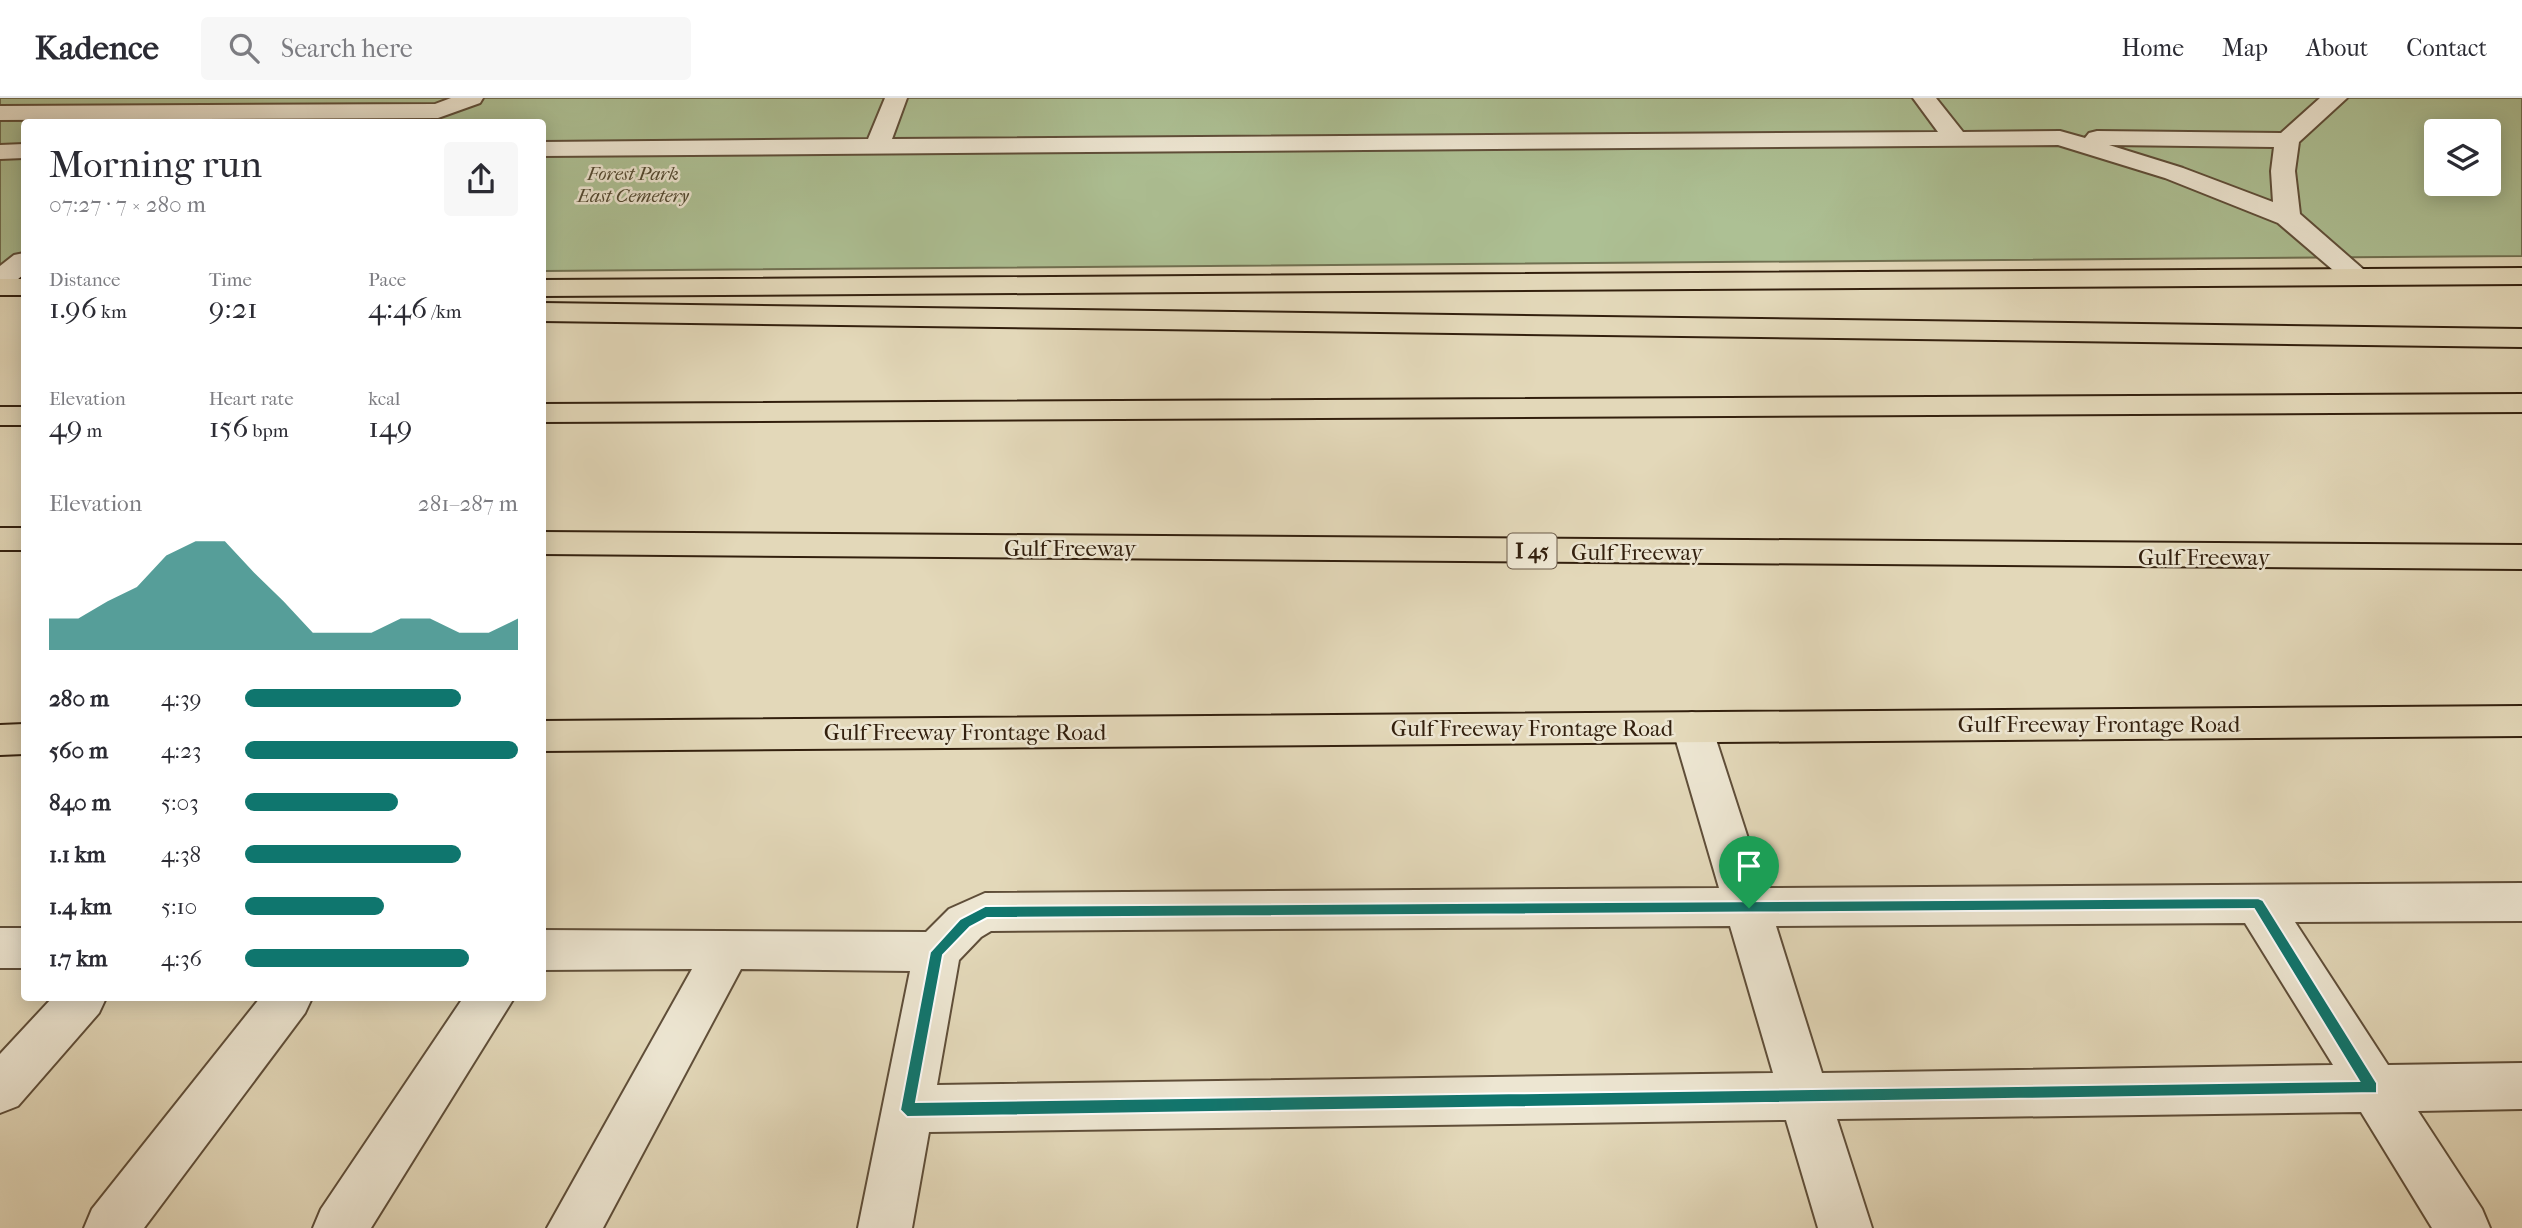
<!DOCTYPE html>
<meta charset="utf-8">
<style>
body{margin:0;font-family:"IM FELL French Canon",serif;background:#f7f7f7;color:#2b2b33;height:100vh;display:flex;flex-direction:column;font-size:26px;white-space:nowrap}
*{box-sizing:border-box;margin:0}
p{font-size:23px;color:#7c7c81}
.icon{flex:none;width:38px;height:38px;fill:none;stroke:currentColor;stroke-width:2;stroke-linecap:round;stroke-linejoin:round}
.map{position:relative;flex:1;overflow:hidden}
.details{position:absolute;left:21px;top:21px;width:525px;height:882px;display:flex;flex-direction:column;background:#fff;border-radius:7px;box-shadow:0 4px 18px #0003}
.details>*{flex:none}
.fabs{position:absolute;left:2424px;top:21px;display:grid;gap:14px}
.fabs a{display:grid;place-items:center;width:77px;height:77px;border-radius:7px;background:#fff;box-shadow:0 4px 18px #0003;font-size:35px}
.pin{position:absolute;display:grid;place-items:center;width:60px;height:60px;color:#fff;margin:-72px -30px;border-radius:50% 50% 50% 0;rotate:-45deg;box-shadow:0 0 7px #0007}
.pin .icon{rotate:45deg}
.round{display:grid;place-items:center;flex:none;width:74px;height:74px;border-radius:7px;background:#f7f7f7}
.headline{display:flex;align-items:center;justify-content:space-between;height:119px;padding:0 28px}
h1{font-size:38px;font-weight:600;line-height:52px}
.metrics{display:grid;grid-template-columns:repeat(3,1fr);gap:10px;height:119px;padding:7px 28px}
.metrics div{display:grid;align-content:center}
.metrics b{font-size:30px;font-weight:600}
.metrics small{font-size:19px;font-weight:400}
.metrics p{font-size:19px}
.chart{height:196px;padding:14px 28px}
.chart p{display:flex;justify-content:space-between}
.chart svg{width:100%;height:126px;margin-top:7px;fill:#0f766e;opacity:.7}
ul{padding:0 28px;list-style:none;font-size:23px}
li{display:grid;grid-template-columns:112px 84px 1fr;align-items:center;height:52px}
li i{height:18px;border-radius:9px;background:#0f766e}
header{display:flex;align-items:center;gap:42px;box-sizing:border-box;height:98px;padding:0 35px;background:#fff;border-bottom:2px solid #e1e1e2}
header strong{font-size:33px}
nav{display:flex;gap:38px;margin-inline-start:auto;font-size:24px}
.search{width:490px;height:63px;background:#f7f7f7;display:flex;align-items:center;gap:18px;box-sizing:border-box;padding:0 24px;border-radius:7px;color:#7c7c81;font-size:26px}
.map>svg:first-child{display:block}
</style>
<header>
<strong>Kadence</strong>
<div class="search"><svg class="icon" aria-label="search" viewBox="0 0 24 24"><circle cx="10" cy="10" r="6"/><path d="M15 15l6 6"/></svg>Search here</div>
<nav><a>Home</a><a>Map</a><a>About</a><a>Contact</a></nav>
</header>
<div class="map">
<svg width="2522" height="1130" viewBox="0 0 2522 1130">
<rect width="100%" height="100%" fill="#e3d8b9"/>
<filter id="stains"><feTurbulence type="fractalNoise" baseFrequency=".00286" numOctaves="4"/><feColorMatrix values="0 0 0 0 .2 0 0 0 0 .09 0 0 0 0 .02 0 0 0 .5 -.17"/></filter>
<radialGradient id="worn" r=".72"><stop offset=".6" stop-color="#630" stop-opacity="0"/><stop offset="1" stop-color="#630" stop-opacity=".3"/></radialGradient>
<path fill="#adc094" stroke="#707051" stroke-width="2" fill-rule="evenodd" d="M0,0H2522V158L543,173L542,24H24V178L0,179ZM2436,33H2488V86H2436Z"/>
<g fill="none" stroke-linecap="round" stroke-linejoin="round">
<defs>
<path id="minor" d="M451,0H483L480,5L438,20L0,22V8L435,6Z
M885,0H907L892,41L1938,34L1913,0H1936L1963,34L2060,33L2085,40L2089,35L2097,33L2281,35L2320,0H2347L2299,44L2295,73L2300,116L2371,178L2367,184H2347L2278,125L2165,80L2058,47L542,58V44L868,41ZM2109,47L2274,49L2271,73L2273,104L2183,70Z
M24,46V60L0,61V47Z
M24,155V176L10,188L0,190V168L14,157Z
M1692,614L1706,618L1712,629L1764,790L2522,785V823L2295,824L2388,967L2522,965V1011L2418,1013L2482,1111L2490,1130H2432L2361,1014L1837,1021L1872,1130H1818L1786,1022L929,1034L912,1130H858L910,873L741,871L603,1130H547L692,871L542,872V832L926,834L949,811L985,795L1719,790L1672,629L1678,618ZM2245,825L2333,967L1822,975L1776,828ZM1730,828L1773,975L937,987L959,862L981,839L991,833Z
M0,830H24V870H0Z
M52,900H106L99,915L18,1008L0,1015V956Z
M260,900H312L305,915L144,1130H84L92,1111Z
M463,900H514L371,1130H313L321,1111Z"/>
<path id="major" d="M2522,170V186L542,198V182Z
M0,181H24V197H0Z
M2522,608V638L542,653V623Z
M24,626V656L0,657V627Z"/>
<path id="highway" d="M542,205L2522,231V249L542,223Z
M2522,296V314L542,324V306Z
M0,309H24V327H0Z
M0,430H24V452H0Z
M542,434L2522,447V471L542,456Z"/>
</defs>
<use href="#minor" stroke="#5f4e39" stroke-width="4"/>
<use href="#major" stroke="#33200e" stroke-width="4"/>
<use href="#highway" stroke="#33200e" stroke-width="4"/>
<use href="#minor" fill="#ede6d2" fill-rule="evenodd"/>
<use href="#major" fill="#e3d8b9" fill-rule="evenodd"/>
<use href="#highway" fill="#e3d8b9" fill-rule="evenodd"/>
</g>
<path fill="#0f766e" stroke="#fff" stroke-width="2" fill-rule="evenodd" d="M2258,800L2263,802L2377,985V995L907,1019L900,1012L930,854L960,821L985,808ZM2254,811L2359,983L916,1004L943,857L970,829L987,820Z"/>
<g text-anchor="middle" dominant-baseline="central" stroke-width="5" stroke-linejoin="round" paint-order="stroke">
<g font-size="19" font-style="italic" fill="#524830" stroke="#ede6d2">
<text x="633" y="76">Forest Park<tspan x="633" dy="22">East Cemetery</tspan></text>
</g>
<rect fill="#ede6d2" stroke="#6b5b49" stroke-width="2" x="1507.5" y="435.5" width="49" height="35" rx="5"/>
<g font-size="21" font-weight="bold" fill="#33200e">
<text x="1532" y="453">I 45</text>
</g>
<g font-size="23" fill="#33200e" stroke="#ede6d2">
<text x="1070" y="450">Gulf Freeway</text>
<text x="1637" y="454">Gulf Freeway</text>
<text x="2204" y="459">Gulf Freeway</text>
<text x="2099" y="626">Gulf Freeway Frontage Road</text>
<text x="1532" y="630">Gulf Freeway Frontage Road</text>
<text x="965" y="634">Gulf Freeway Frontage Road</text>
</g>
</g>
<rect width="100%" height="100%" filter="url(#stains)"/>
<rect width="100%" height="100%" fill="url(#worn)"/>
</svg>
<div class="fabs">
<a><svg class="icon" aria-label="layers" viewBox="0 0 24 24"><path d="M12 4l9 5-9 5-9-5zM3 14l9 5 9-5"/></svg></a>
</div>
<div class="pin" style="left:1749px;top:810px;background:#1e9e55"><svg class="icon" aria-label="arrive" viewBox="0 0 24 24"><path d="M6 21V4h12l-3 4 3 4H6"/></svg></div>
<section class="details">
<div class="headline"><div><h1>Morning run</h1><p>07:27 · 7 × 280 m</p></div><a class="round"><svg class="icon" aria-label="share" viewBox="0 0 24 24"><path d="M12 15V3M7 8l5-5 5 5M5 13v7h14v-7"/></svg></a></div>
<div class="metrics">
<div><p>Distance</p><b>1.96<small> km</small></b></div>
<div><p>Time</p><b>9:21</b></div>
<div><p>Pace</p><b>4:46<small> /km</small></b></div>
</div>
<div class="metrics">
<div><p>Elevation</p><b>49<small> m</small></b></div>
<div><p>Heart rate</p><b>156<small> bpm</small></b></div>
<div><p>kcal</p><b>149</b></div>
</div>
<div class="chart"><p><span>Elevation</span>281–287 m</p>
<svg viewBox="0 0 160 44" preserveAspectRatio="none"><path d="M0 44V33L10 33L20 27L30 22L40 11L50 6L60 6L70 17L80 27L90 38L100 38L110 38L120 33L130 33L140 38L150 38L160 33V44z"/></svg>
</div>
<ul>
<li><b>280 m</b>4:39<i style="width:79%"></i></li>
<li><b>560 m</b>4:23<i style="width:100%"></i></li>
<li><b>840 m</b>5:03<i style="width:56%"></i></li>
<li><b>1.1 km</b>4:38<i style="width:79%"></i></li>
<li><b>1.4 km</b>5:10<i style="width:51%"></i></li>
<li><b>1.7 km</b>4:36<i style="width:82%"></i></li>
</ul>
</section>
</div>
